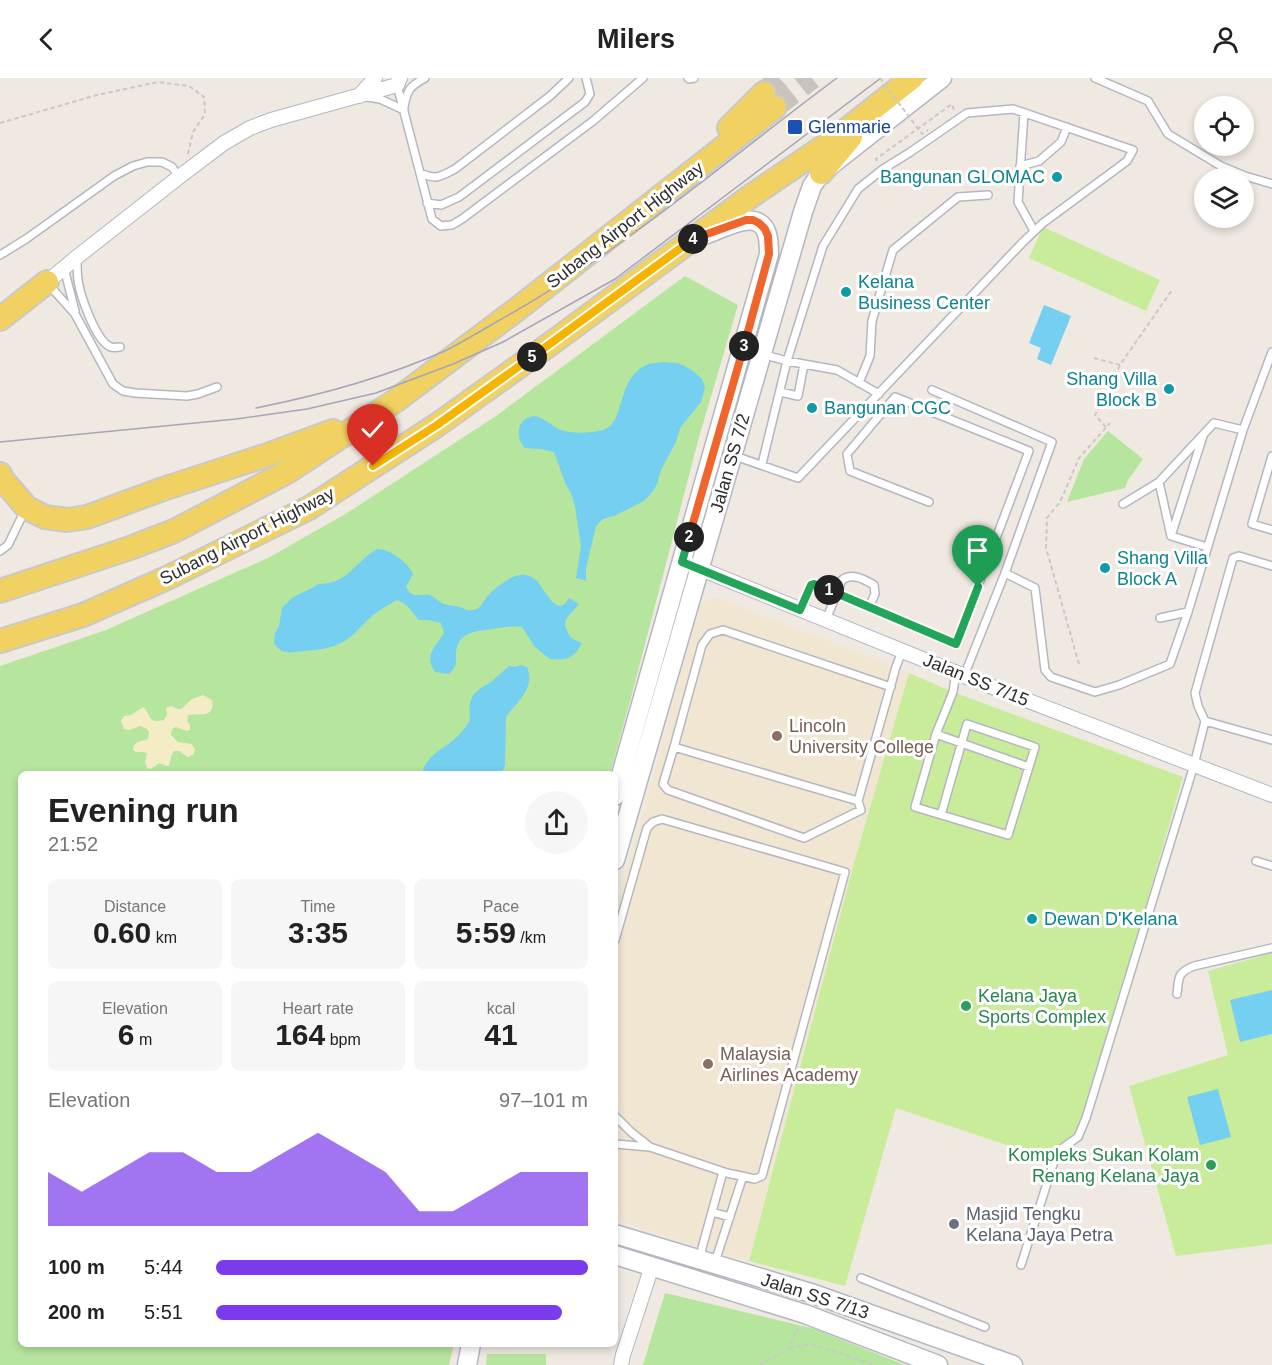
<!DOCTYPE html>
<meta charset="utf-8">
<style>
body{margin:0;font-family:Arial,sans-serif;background:#f6f6f6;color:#222;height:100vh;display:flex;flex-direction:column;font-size:22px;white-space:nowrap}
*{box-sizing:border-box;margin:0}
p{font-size:20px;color:#767676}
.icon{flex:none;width:33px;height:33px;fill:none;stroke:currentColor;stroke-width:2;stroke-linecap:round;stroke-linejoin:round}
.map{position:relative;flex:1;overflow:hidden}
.drawer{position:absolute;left:18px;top:693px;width:600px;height:576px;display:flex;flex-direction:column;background:#fff;border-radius:9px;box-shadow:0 3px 9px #0003}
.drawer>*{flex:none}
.buttons{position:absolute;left:1194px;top:18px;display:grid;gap:12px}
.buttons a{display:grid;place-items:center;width:60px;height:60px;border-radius:50%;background:#fff;box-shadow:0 3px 9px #0003;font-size:30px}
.pin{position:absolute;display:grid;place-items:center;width:51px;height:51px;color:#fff;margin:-62px -26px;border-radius:50% 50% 50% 0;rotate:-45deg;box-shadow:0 0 6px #0007}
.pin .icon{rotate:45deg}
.km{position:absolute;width:30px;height:30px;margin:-15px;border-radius:50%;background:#222;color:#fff;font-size:16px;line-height:30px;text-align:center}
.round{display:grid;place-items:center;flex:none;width:63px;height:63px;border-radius:32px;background:#f6f6f6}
.summary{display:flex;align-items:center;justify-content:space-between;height:102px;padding:0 30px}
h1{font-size:33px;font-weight:800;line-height:45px}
.metrics{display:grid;grid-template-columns:repeat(3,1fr);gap:9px;height:102px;padding:6px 30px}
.metrics div{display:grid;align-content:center;border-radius:9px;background:#f6f6f6;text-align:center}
.metrics b{font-size:30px;font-weight:800}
.metrics small{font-size:16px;font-weight:400}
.metrics p{font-size:16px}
.chart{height:168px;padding:12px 30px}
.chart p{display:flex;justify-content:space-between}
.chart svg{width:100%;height:108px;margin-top:6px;fill:#7c3aed;opacity:.7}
ul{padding:0 30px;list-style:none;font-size:20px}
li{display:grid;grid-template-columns:96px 72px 1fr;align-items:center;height:45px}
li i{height:15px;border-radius:8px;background:#7c3aed}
header{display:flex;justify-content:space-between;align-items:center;height:78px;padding:0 30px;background:#fff;font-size:27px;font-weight:800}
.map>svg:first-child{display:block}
</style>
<header><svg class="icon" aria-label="back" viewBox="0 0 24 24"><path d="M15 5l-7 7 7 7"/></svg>Milers<svg class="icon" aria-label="person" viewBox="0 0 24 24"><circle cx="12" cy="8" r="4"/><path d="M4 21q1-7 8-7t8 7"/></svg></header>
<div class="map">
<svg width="1272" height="1287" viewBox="0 0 1272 1287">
<rect width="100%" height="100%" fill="#efe9e1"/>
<path fill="#f0e6d1" d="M715,519L896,589L909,595L854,785L749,1183L702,1170L615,1142V830L647,722L700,527Z"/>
<path fill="#b6e59e" d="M685,198L738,227L699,359L633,612L610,696H21V1266H454L449,1287H0V588L106,552L268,480L347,435L496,338Z
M1108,353L1143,381L1128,402L1125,410L1067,424L1084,381Z
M665,1215L815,1251L905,1287H643Z
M487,1276H546V1287H486Z"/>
<path fill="#f3ecc5" d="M203,617L212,622C215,641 200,635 188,637L187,643L190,647V652L187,653L176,649L172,651L171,657L178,664L191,666L195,671C194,676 193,678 188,679L179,673H174L172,676L169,688H167L159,685L151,691L147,690L145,685L147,675L143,674H136L133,672C134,662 141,664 148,661L149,654L147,651L140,648L129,652L124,651L121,643L124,638L131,637L143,629C152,636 146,646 164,642L167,637L166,630L171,628L177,631H181L192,621Z"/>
<path fill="#c9ec9a" d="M1043,149L1160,202L1146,233L1029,180Z
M909,595L953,614L1183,699L1146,827L1067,1087L896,1030L845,1208L749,1183L854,785Z
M1272,875V1166L1176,1178L1129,1008L1228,977L1208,893Z"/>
<path fill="#75cff0" d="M1044,227L1071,238L1051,287L1037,281L1041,270L1029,265Z
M663,284L676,285L683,287L693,293L702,301L705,309L701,324L680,350L676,364L661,392L657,406L653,413L644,423L614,438L603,441L596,448L586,490V503L576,500L581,468L575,428L571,415L566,407L554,374L540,371L525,370C516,361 515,341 533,338C541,337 553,349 561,352C572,356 592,355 603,352C627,345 615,298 649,286C653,285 658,285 663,284Z
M377,471C390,471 408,484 413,496L406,509C413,521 418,516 430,517C434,519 438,523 442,525C447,528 454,527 460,529C465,531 468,533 473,532C481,531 482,525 486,520C493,511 510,498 520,497C526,496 533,499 537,503C545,511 557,542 569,520L579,526C568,540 559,541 571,560L582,565C574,580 567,583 550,581L535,569L522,549C512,548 503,549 493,551C479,553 462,553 457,569C453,583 461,584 449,596L435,594C423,577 436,569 444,555L441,545L428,542H419C412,534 407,525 397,522C386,528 374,535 366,544C360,549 355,556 349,560C336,570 319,572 304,573C289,574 285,578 274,566L275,555L279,548L282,530L293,519L314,509L318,506C349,506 353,485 377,471Z
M521,587L527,589C536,610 517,624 506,639L505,688L501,696H422C426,676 445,671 458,658C463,653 467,647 470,642C468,619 472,615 491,604C497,599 503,593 509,588L515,589Z
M1272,912V956L1240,964L1230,922Z
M1218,1011L1231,1059L1200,1067L1187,1019Z"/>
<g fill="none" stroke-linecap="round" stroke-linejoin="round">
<path stroke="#c8c4bd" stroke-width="22" stroke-dasharray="22 11" stroke-linecap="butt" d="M764,15L779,0
M775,29L812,0"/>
<defs>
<path id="service" d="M688,0L689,1L694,0
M1095,0L1148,23L1168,56L1221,88L1245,98L1272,106
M397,7L432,141L441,148L452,147L462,141L593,43L643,0
M367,19L380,21L404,32
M404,29C407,12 410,8 425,0
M1024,35L1018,124L1034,153
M1020,88L1039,83L1061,64L1067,49
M420,95C436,102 440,99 455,91L550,18L569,0
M427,125L441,127L459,119L585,24L590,16L586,0
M0,177L26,161L114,98L133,88L147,84H162L172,89L179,99
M77,179C77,186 77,195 78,202C80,217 96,264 111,269C114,270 117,269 120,269
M64,190L75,233
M48,206L75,236L113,306L123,313L135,315L187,318L198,316L217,309
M743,271L787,283L837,292L879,316
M859,305L870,278L872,243L893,172L958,119L988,117
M932,312L1052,364L1005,495L964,598
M780,314L798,318L804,286
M732,377L798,400L1023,164L1043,145L1127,83L1133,72L1013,31L967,35L909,75L883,91L858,111L823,168L787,283L762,386
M1272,378L1252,446L1272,452
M1159,404L1171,458L1207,469
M1123,426L1159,404L1214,345L1243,352
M1171,458L1203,358
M0,473L8,467L25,432
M1005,495L1035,510L1045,592L1051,599L1095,614L1119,607L1170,586L1188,534L1243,352L1272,274
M800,532L811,507L814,506L956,566L1029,373L895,319L847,376L850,393L929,424
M1160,540L1188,534
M826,542L842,502C852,494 865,502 874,507L875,516L869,529
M891,609L723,552L710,556L702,567L674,669L858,723L896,589L902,573
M1205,643L1272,662
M936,656L1029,689
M674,669L663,706L668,712L804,760L861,732L858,723
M941,737L967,646L1035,669L1008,757L915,729L936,656L953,614L956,594
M1256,783L1272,788
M615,862L647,750L653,744L662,741L845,794L762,1098L755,1101L727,1095L650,1069L631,1054L615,1038
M1177,916C1179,899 1177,895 1194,888L1272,870
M615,1066L650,1069
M712,1134L730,1139
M701,1180L702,1170L723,1094
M715,1184L743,1098
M1021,1187L1057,1074L1078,1059L1086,1040L1194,687L1205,643L1198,628L1195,615L1233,480L1239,478L1272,488
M861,1200L985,1249"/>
<path id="minor" d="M359,18L375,0
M47,204L77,179L179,99L224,65L250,50L271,42L397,7L400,0
M691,487L964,598L1272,717
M621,1287L623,1277L652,1188"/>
<path id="tertiary" d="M615,718L769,176C769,170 769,162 767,156C759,129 724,150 707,156
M615,782L803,134L812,108L821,95L942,0
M615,1156L811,1215L1013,1287
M615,1177L805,1236L938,1287
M467,1287L471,1266"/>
<path id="primary" d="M729,50L764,15
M821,95L851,59
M0,241L47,204
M0,396L3,402L27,430L45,439L67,442L87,439L163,411L270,376L333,353
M0,513L130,470L174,453L289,393L395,323L516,232L775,29
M0,563L83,537L167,500L309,430L437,347L553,264L751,118L835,61L912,0"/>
</defs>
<use href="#service" stroke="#b4b7c1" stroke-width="10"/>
<use href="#minor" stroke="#b4b7c1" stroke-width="16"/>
<use href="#tertiary" stroke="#b4b7c1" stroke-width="21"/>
<use href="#primary" stroke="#c9c9c9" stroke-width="26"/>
<path stroke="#c9c9c9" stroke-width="2" stroke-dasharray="4.5 3" stroke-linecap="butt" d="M0,45L97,17L158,4L189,8L204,19L205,36L193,54L188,76
M877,83L876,81L952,26L954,32
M1094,280L1120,287
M1106,349L1095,337L1120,287L1172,212
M1079,586L1046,470L1047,440L1060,424L1079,380L1110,345
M789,1270L811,1266L875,1287
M760,1287L789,1270L798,1251"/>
<use href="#service" stroke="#fff" stroke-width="7"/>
<use href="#minor" stroke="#fff" stroke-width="14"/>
<use href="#tertiary" stroke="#fff" stroke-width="18"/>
<use href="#primary" stroke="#f2d163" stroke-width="22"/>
<path stroke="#a3a6b8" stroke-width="1.5" d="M256,330C321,317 387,299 447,272C464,263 481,253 498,243C621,175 725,83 837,0
M0,364L236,341L307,331L376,315L453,286L503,264L615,201L881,0"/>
<path stroke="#c9c9c9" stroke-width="2" stroke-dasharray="4.5 3" stroke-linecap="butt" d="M880,0L922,56L928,52"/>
</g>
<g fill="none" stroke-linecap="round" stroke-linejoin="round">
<defs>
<path id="split-1" d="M829,512L956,566L978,509"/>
<path id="split-2" d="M689,459L682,484L800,532L811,507L814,506L829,512"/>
<path id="split-3" d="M689,459L744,268"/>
<path id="split-4" d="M693,161L746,142H753L759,145L765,151L768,158L769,176L744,268"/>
<path id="split-5" d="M532,279L693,161"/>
<path id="split-6" d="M373,388L437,347L532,279"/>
</defs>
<use href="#split-1" stroke="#fff" stroke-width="12"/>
<use href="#split-2" stroke="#fff" stroke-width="12"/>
<use href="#split-3" stroke="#fff" stroke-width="12"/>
<use href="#split-4" stroke="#fff" stroke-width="12"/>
<use href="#split-5" stroke="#fff" stroke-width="12"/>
<use href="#split-6" stroke="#fff" stroke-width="12"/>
<use href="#split-1" stroke="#22a559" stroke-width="8"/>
<use href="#split-2" stroke="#22a559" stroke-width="8"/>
<use href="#split-3" stroke="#f0652b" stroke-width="8"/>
<use href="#split-4" stroke="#f0652b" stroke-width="8"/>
<use href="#split-5" stroke="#f5b400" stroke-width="8"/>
<use href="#split-6" stroke="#f5b400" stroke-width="8"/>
</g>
<rect fill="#1a4fb4" stroke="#fff" stroke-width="2" x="787" y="41" width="16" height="16" rx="3"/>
<g fill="#0f9aa8" stroke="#fff" stroke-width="2">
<circle cx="1057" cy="99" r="6"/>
<circle cx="846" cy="214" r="6"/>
<circle cx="1169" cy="311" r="6"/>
<circle cx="812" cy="330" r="6"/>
<circle cx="1105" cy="490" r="6"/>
<circle cx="1032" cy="841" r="6"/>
</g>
<g fill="#8d6e63" stroke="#fff" stroke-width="2">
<circle cx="777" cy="658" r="6"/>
<circle cx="708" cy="986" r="6"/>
</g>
<g fill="#2e9e5b" stroke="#fff" stroke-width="2">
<circle cx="966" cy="928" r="6"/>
<circle cx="1211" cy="1087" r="6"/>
</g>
<circle fill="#6b7280" stroke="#fff" stroke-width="2" cx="954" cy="1146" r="6"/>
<g text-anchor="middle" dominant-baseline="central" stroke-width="6" stroke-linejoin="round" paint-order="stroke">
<g font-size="18" fill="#164399" stroke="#fff" text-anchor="start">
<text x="808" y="49">Glenmarie</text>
</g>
<g font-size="18" fill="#0d838f" stroke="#fff" text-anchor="start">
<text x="1045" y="99" text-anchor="end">Bangunan GLOMAC</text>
<text x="858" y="204">Kelana<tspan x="858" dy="21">Business Center</tspan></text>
<text x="1157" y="301" text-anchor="end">Shang Villa<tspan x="1157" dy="21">Block B</tspan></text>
<text x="824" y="330">Bangunan CGC</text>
<text x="1117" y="480">Shang Villa<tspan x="1117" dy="21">Block A</tspan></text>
<text x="1044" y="841">Dewan D'Kelana</text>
</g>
<g font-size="18" fill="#2e2e2e" stroke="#fff">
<text transform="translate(625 147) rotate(-38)">Subang Airport Highway</text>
<text transform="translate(730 385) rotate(-74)">Jalan SS 7/2</text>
<text transform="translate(247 458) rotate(-27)">Subang Airport Highway</text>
<text transform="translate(976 602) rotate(22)">Jalan SS 7/15</text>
<text transform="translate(815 1218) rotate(18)">Jalan SS 7/13</text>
</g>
<g font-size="18" fill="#785e54" stroke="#fff" text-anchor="start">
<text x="789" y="648">Lincoln<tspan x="789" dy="21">University College</tspan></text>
<text x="720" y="976">Malaysia<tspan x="720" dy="21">Airlines Academy</tspan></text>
</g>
<g font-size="18" fill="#27864d" stroke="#fff" text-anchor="start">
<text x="978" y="918">Kelana Jaya<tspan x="978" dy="21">Sports Complex</tspan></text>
<text x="1199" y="1077" text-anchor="end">Kompleks Sukan Kolam<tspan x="1199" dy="21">Renang Kelana Jaya</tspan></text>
</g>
<g font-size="18" fill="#5b616d" stroke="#fff" text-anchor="start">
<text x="966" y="1136">Masjid Tengku<tspan x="966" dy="21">Kelana Jaya Petra</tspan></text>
</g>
</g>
</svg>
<div class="buttons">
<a><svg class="icon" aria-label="locate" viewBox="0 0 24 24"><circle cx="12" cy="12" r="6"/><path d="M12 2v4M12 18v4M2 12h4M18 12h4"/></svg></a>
<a><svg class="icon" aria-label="layers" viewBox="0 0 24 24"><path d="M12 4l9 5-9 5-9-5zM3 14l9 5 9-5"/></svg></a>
</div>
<div class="pin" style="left:978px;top:509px;background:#1e9e55"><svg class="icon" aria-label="arrive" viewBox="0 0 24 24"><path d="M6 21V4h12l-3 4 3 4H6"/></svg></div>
<div class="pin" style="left:373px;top:388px;background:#d93025"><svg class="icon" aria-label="check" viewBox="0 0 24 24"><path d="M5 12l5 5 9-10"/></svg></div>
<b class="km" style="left:829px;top:512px">1</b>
<b class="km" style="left:689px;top:459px">2</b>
<b class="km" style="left:744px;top:268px">3</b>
<b class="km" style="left:693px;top:161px">4</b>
<b class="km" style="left:532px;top:279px">5</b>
<section class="drawer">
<div class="summary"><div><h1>Evening run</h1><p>21:52</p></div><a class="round"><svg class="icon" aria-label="share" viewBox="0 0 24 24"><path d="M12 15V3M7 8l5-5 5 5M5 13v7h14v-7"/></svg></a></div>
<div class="metrics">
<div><p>Distance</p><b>0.60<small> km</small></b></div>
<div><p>Time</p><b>3:35</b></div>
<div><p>Pace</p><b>5:59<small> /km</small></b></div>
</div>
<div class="metrics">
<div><p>Elevation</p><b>6<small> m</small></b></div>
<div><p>Heart rate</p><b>164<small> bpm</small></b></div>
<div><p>kcal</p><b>41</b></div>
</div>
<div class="chart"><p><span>Elevation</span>97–101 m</p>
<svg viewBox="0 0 160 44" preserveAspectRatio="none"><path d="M0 44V22L10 30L20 22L30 14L40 14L50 22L60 22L70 14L80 6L90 14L100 22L110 38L120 38L130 30L140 22L150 22L160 22V44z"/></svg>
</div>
<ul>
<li><b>100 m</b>5:44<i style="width:100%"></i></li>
<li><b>200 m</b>5:51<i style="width:93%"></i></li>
</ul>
</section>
</div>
